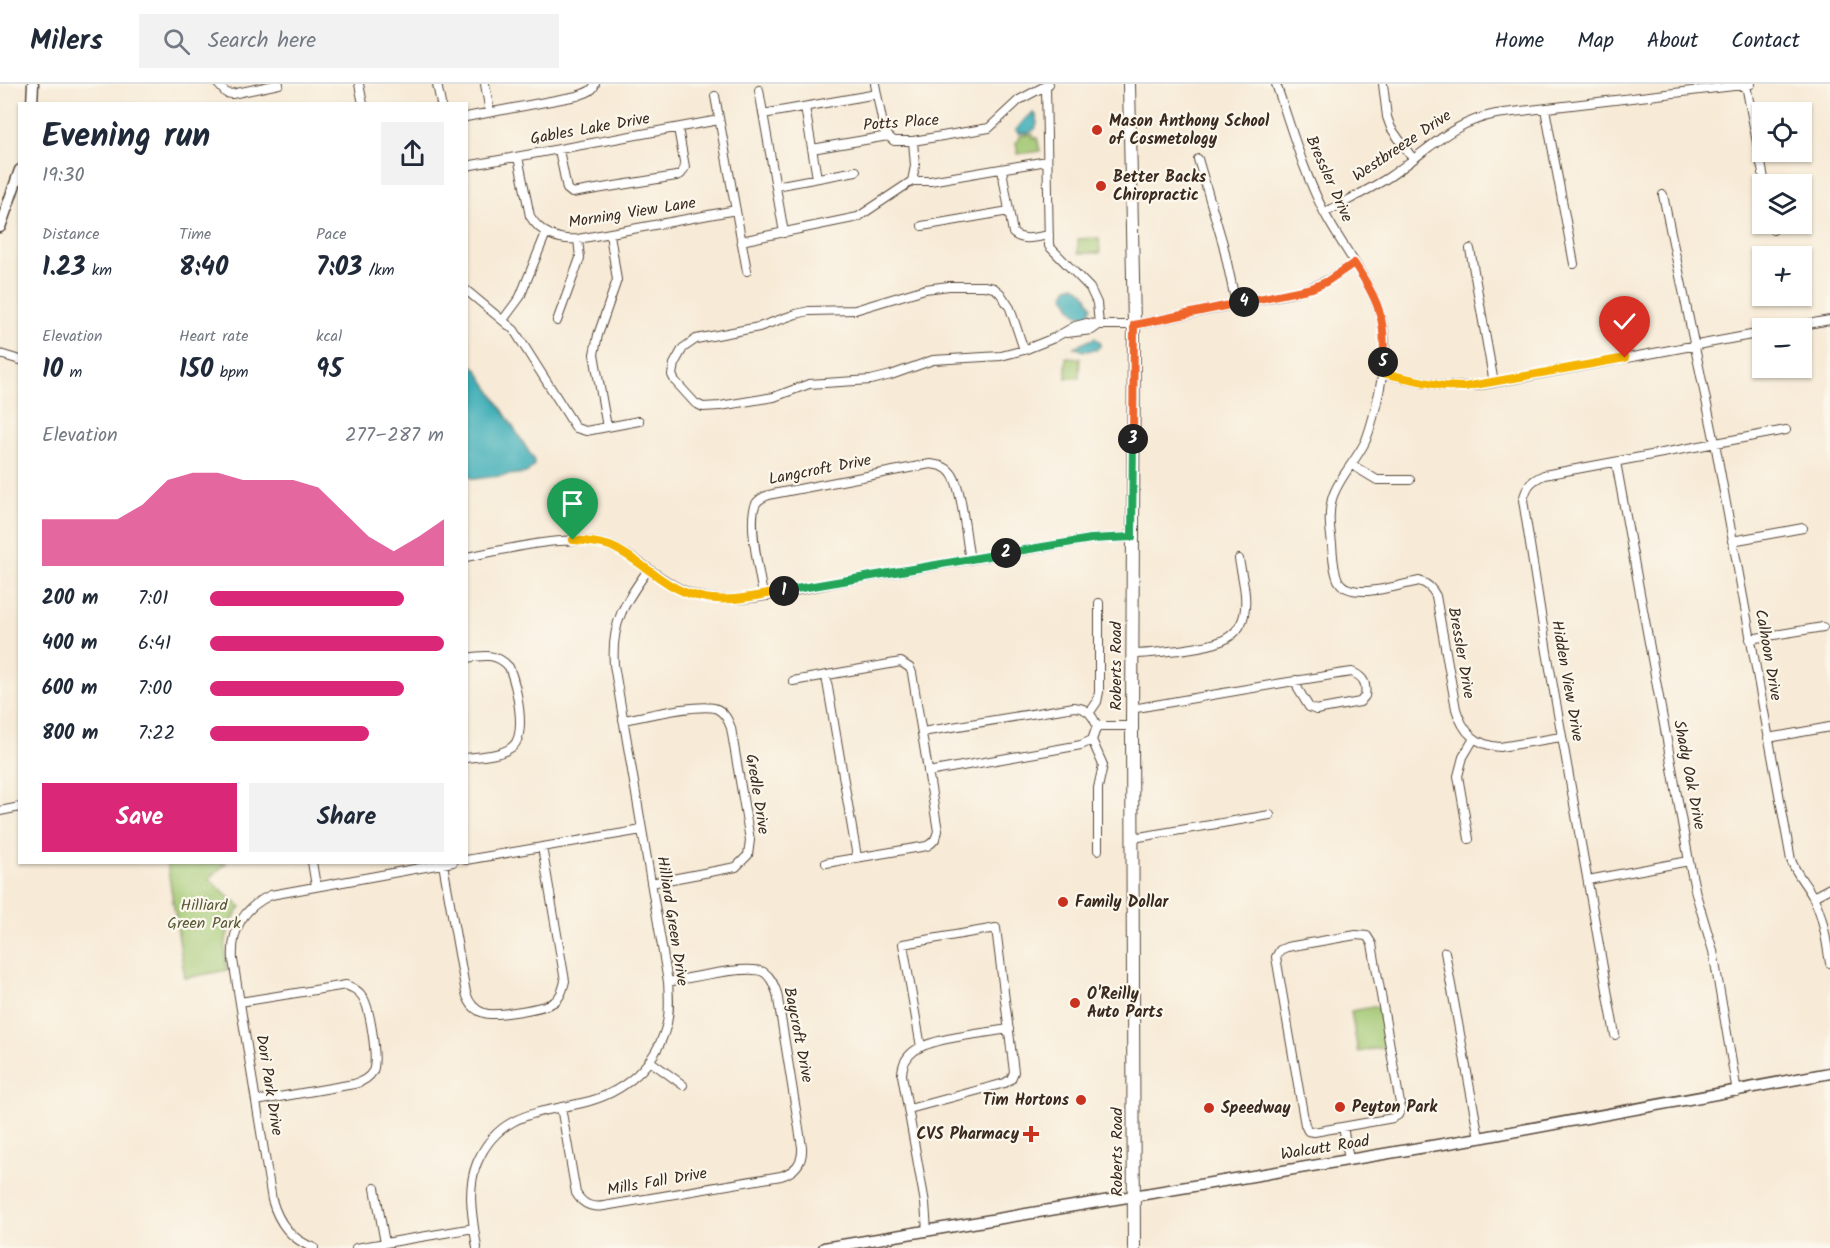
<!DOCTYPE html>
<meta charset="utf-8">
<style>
body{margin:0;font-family:Kalam,sans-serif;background:#f2f2f3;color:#1f2937;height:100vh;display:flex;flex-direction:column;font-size:22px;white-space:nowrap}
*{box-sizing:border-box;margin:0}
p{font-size:20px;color:#747a83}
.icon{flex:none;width:33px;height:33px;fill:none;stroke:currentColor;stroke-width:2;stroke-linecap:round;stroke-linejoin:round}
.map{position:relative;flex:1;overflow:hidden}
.panel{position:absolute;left:18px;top:18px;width:450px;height:762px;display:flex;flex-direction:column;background:#fff;border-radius:0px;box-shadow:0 2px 4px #0004}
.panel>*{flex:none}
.buttons{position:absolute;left:1752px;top:18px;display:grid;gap:12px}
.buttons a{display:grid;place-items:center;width:60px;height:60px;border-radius:0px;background:#fff;box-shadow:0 2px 4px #0004;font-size:30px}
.pin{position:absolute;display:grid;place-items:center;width:51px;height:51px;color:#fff;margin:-62px -26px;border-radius:50% 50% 50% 0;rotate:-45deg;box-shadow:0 0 6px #0007}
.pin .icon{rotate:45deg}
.km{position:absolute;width:30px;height:30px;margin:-15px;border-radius:50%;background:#222;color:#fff;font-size:16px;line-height:30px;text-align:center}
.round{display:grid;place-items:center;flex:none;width:63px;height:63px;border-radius:0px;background:#f2f2f3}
.summary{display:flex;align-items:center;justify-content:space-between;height:102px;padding:0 24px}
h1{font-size:33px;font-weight:700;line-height:45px}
.stats{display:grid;grid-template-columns:repeat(3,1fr);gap:9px;height:102px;padding:6px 24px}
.stats div{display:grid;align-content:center}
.stats b{font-size:26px;font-weight:700}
.stats small{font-size:16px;font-weight:400}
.stats p{font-size:16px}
.chart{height:168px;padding:12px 24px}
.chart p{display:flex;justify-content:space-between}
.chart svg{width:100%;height:108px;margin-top:6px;fill:#db2777;opacity:.7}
.cta{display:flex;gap:12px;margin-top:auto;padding:12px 24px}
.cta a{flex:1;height:69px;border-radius:0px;background:#db2777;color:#fff;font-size:24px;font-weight:700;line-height:69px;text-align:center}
.cta a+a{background:#f2f2f3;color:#1f2937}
ul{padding:0 24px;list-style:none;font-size:20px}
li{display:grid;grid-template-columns:96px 72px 1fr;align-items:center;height:45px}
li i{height:15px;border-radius:8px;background:#db2777}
header{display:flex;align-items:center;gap:36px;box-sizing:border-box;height:84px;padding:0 30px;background:#fff;border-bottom:2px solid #e0e1e3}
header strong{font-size:28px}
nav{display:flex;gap:33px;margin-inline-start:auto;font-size:21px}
.search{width:420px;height:54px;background:#f2f2f3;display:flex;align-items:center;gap:15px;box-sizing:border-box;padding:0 21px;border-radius:0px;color:#747a83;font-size:22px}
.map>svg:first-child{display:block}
</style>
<header>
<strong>Milers</strong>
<div class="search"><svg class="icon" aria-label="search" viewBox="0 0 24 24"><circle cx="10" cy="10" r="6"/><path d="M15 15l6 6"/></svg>Search here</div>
<nav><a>Home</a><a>Map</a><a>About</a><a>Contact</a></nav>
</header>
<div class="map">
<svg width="1830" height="1164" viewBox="0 0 1830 1164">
<rect width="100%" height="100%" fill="#fbf7ec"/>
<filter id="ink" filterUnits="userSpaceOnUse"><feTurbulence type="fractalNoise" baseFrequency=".0167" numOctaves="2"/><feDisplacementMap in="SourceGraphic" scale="12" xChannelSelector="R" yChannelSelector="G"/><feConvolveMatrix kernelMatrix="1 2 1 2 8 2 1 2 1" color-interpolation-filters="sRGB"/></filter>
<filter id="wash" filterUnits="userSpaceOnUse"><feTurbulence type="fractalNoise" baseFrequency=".008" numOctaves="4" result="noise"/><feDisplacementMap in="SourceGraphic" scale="24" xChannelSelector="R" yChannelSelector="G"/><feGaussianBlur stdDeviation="1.35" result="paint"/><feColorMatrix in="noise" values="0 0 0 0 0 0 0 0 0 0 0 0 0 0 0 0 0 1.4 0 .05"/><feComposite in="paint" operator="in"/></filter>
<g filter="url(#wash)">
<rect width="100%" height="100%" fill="#f7ead6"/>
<path fill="#a2c872" stroke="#6e7948" stroke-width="1.5" d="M1033,50V54L1037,53L1040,67L1018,70L1016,58L1019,56V52Z
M1099,154L1100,169H1078V155Z
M1066,273L1080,274L1079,294H1066Z
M167,779H226L209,795L241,823C226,842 223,862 227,886L185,894Z
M1378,922L1386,963L1358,968L1351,927Z"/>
<path fill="#3fafb8" stroke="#3d6c6b" stroke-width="1.5" d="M1033,29L1036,31L1037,40L1035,45L1029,49H1018L1016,46L1024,36Z
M1075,201L1085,209L1092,222L1089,230L1085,232C1073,231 1069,220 1064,210L1068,203Z
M1095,254L1100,258V262L1096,266L1084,267L1074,263Z
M470,280L476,284L534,376V382L526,389L474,395L467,392L466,281Z"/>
</g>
<g filter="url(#ink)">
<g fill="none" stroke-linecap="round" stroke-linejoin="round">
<defs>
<path id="minor" d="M218,0L226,9L232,10L279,0
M359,0L363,20
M437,0L441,20
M485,0L490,28
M875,0L884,46L888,52
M1276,0C1291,43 1303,87 1324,128C1346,171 1382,207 1385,258C1386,283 1375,332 1366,356C1357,376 1338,394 1332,415C1328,430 1330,445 1332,460C1333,472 1333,485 1338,496C1349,518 1400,501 1419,497C1428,500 1432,504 1436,512L1456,625C1463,648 1475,661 1500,663L1561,653
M1383,0L1387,33L1391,44L1413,75
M1746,1L1765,100
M1046,2L1049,162L1090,204L1097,219L1099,241
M759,6L784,149
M715,12L747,187
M805,23L817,94
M1545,25L1574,180
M763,30L877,10
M466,33L577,12C584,9 593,8 595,0
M812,65L888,52L894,57H913L989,44L1019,16L1049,0
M559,66L567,105L572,109L676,92L681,90L685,83L678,44
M518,73L530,132C540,149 558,157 578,155L736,126
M1198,75L1223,160L1236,220
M466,82L719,36
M1002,86L1013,149C1023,158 1037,153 1049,151
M912,97H930L1047,77
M776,102L856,87
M1663,111L1715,359L1791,776C1796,790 1806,800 1813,813C1824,833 1826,857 1830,879
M1324,129C1346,117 1369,106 1389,93C1427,68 1449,39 1496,30L1751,0
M1772,140L1773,146
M922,142L1009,127
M741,157L858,133L912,97L915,82L913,57
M1470,165L1494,299
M466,206L514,246L576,344L586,347L639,337
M503,236L520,213L546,149
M557,237L580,174L578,155
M1786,244L1830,236
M1067,249L1092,246L1099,241
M1024,266L1010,224L1000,209L994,204L984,202H949L925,205L855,226L809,227L796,230L759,243L696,255L683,264L674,280L672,291L675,297L695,319L703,323L720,322L774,313L809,300L871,296L891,291L933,276L1001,272L1024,266L1054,254L1075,242L1087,239L1099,241H1134L1292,209C1318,203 1333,194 1354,179
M0,270L20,276
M1381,289L1443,302H1476L1762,249
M607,343L594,270L598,251L617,196L610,150
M1616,378L1689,777L1696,810L1713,867L1737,1008
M1352,381L1377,396H1410
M1732,457L1803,444
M466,473C507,466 571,447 610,462C649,478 674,514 719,515C759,517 805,504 844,497C926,483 1009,469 1091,455L1132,453
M763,511C760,492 746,432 757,418C761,414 767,411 773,410L930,380C938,381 946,382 951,389C962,401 966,457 970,476
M1750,555L1823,543
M1132,570C1148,570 1163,568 1179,566C1204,562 1237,561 1244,531C1248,513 1242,493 1239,475
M466,574C484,571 497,569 509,583C516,600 528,651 512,663C500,672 481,672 466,674
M826,592L857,773
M793,597L901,578L910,584L912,589L938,747C936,755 934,758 927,762L826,779
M1132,625C1206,612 1278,599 1352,588C1364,593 1367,600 1365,612L1360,618L1316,626L1309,623L1298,605L1296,596
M1090,628L1097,618L1099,608V519
M623,636C642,633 702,618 717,625C725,629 728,636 731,644L750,756L748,771L736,783L651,799
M922,648L1074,623C1087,624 1092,630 1097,642H1132
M1768,654L1830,643
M1092,656L1103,681L1098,704V766
M928,688L1081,661L1092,656L1097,642
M0,727L20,723
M1133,754L1270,731
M1469,755L1458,692L1463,673L1473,656
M466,776L642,746
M312,778L316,802
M443,780L466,909C469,919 474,926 484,929C495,933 545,924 554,918C561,913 563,905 565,897L542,763
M1588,796L1689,777
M1813,813L1830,804
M1356,851L1367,852L1372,860L1401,1025L1398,1031L1393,1034L1314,1048L1308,1047L1305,1041L1276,873L1280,866L1287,863Z
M1445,868L1479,1054
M240,918L346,901C353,904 358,906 362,912C370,922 378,975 373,987C369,994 362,998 354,1000L256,1017
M1615,951L1547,568L1523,416C1527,402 1530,397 1544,391L1786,346
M650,977L683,1001
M561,1023L576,1109C583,1121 592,1124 604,1122L781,1092C796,1087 803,1078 802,1063L777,909C774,902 772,894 765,889C751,879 687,895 668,898
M909,1025L1005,999L1011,995L1014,988L996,844L903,860L921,963
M1343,1043L1349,1075
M375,1104L385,1159
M927,1147L925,1119L902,991C902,980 906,973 914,967C931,954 986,949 1009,945
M314,1164C291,1155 279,1140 272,1116L233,876C231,845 243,824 271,811L453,778
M356,1164L474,1144
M477,1164C473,1136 466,1106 477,1079C498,1029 538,1029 582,1019C623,1010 657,981 667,939C670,926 669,912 668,898L614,581C611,539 624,519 648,486"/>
<path id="tertiary" d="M32,20L33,0
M0,143L20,86
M824,1164L1479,1054L1830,989"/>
<path id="primary" d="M1129,0L1134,241L1132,642L1134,1164"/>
</defs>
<use href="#minor" stroke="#57473a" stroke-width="10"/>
<use href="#tertiary" stroke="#57473a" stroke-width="13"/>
<use href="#primary" stroke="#57473a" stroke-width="14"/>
<use href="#minor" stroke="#fff" stroke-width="8"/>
<use href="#tertiary" stroke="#fff" stroke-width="10"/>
<use href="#primary" stroke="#fff" stroke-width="12"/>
</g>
</g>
<g fill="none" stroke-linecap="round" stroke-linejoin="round" filter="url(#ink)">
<defs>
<path id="split-1" d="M573,456C586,457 598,458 610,462C641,475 663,504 697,512C725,520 756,512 784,507"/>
<path id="split-2" d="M784,507L1006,469"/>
<path id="split-3" d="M1006,469L1091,455L1132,453L1133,355"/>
<path id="split-4" d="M1133,355L1134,241L1244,218"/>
<path id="split-5" d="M1244,218L1312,204L1326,198L1354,179C1377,214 1387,235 1383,278"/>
<path id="split-6" d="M1383,278L1382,289L1443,302L1464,303L1625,274"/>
</defs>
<use href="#split-1" stroke="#fff" stroke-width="12"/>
<use href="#split-2" stroke="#fff" stroke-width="12"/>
<use href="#split-3" stroke="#fff" stroke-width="12"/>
<use href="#split-4" stroke="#fff" stroke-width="12"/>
<use href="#split-5" stroke="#fff" stroke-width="12"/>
<use href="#split-6" stroke="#fff" stroke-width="12"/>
<use href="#split-1" stroke="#f5b400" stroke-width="8"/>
<use href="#split-2" stroke="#22a559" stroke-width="8"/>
<use href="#split-3" stroke="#22a559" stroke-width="8"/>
<use href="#split-4" stroke="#f0652b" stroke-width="8"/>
<use href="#split-5" stroke="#f0652b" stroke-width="8"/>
<use href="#split-6" stroke="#f5b400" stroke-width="8"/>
</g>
<g fill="#c8321e" stroke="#fbf7ec" stroke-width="2">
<circle cx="1097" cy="46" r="6"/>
<circle cx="1101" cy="102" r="6"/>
<circle cx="1063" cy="818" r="6"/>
<circle cx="1075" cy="919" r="6"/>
<circle cx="1081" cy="1016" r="6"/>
<circle cx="1340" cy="1023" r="6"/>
<circle cx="1209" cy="1024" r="6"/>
<path d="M1028 1041h6v6h6v6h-6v6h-6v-6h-6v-6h6z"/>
</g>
<g text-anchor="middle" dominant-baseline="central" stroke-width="4.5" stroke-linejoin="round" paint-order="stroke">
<g font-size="16" font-weight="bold" fill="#3b2a1e" stroke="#fbf7ec" text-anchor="start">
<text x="1109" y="37">Mason Anthony School<tspan x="1109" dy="18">of Cosmetology</tspan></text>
<text x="1113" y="93">Better Backs<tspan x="1113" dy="18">Chiropractic</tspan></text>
<text x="1075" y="818">Family Dollar</text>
<text x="1087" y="910">O'Reilly<tspan x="1087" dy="18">Auto Parts</tspan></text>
<text x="1069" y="1016" text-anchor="end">Tim Hortons</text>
<text x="1352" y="1023">Peyton Park</text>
<text x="1221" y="1024">Speedway</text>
<text x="1019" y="1050" text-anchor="end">CVS Pharmacy</text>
</g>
<g font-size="16" fill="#3b2a1e" stroke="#fbf7ec">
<text transform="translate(901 39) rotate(-4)">Potts Place</text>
<text transform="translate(590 45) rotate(-10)">Gables Lake Drive</text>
<text transform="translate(1402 62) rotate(-34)">Westbreeze Drive</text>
<text transform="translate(1329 95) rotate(66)">Bressler Drive</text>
<text transform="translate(632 129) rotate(-9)">Morning View Lane</text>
<text transform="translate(820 386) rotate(-11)">Langcroft Drive</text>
<text transform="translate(1461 569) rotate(80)">Bressler Drive</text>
<text transform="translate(1768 571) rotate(80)">Calhoon Drive</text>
<text transform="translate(1116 582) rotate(-90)">Roberts Road</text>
<text transform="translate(1567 597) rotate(80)">Hidden View Drive</text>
<text transform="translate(1689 691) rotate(79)">Shady Oak Drive</text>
<text transform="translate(757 710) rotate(81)">Gredle Drive</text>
<text transform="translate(672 837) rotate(81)">Hilliard Green Drive</text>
<text transform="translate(798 951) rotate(79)">Baycroft Drive</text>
<text transform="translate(269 1001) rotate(81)">Dori Park Drive</text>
<text transform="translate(1325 1064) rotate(-9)">Walcutt Road</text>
<text transform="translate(1117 1068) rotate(-90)">Roberts Road</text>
<text transform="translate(657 1098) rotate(-10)">Mills Fall Drive</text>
</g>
<g font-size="16" fill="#5a5937" stroke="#fbf7ec">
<text x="204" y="821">Hilliard<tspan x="204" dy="18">Green Park</tspan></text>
</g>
</g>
</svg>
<div class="buttons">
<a><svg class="icon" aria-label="locate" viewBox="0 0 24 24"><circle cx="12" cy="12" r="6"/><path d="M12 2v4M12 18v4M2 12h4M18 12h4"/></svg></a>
<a><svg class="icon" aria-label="layers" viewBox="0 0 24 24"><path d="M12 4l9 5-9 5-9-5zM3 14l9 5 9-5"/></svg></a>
<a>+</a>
<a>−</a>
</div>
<div class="pin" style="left:573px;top:456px;background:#1e9e55"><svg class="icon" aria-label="arrive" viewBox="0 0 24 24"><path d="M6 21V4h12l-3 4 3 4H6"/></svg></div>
<div class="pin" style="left:1625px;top:274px;background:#d93025"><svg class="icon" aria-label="check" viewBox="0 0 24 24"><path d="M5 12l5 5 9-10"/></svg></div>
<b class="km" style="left:784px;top:507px">1</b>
<b class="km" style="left:1006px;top:469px">2</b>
<b class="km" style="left:1133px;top:355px">3</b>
<b class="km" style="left:1244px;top:218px">4</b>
<b class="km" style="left:1383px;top:278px">5</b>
<section class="panel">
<div class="summary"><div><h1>Evening run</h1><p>19:30</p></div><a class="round"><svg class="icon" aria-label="share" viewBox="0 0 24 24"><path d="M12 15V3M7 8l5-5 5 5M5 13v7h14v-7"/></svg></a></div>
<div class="stats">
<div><p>Distance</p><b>1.23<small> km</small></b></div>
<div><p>Time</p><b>8:40</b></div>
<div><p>Pace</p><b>7:03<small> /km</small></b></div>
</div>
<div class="stats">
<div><p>Elevation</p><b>10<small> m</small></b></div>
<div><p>Heart rate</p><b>150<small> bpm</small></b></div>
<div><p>kcal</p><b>95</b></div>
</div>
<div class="chart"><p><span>Elevation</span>277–287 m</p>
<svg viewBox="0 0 160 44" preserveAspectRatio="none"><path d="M0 44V25L10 25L20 25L30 25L40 19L50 9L60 6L70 6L80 9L90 9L100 9L110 12L120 22L130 32L140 38L150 32L160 25V44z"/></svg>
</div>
<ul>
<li><b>200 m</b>7:01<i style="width:83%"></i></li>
<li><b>400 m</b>6:41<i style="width:100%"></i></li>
<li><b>600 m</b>7:00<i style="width:83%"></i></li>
<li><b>800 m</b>7:22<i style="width:68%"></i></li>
</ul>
<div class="cta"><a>Save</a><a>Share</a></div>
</section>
</div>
